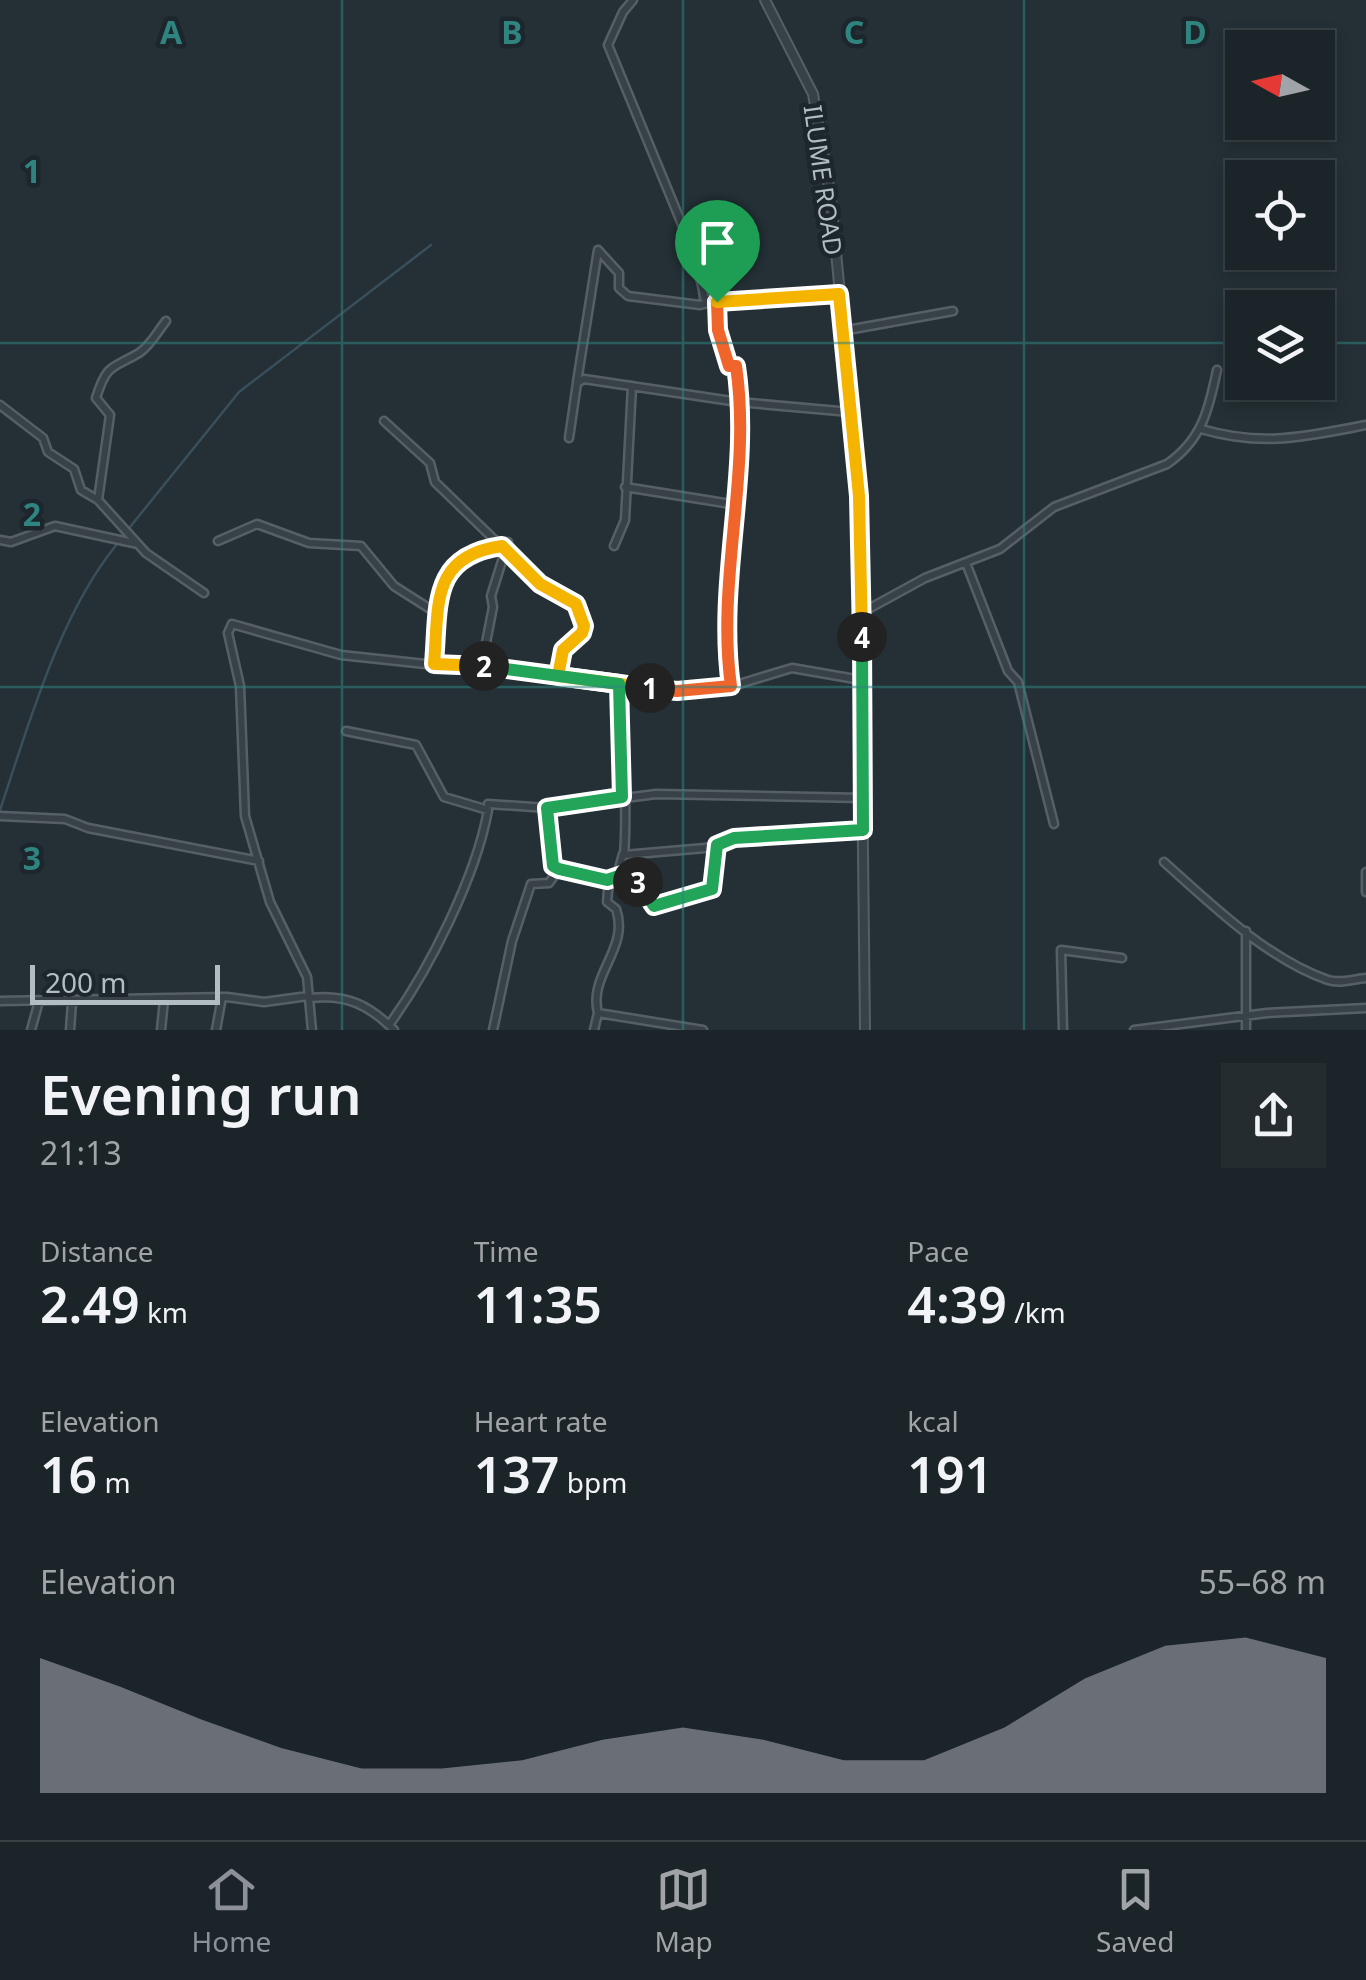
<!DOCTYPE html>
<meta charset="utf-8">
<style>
body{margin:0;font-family:"Noto Sans",sans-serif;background:#242c30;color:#f1f3f6;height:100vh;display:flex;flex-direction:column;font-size:38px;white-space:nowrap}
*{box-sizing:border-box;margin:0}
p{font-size:32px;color:#a0a4a8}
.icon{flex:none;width:55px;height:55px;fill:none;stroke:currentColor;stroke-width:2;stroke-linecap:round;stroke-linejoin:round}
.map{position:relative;height:1030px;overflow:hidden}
.drawer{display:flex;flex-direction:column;background:#1b2428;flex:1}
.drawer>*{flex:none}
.needle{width:65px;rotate:278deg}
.tools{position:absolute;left:1225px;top:30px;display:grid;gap:20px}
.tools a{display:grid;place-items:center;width:110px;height:110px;border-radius:0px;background:#1b2428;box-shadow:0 5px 15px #0003,0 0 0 2px #394145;font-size:50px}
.scale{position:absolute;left:30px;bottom:25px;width:190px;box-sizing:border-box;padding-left:10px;border:5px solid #b2bcc3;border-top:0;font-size:28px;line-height:35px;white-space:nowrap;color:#b2bcc3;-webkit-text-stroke:8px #1c262c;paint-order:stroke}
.pin{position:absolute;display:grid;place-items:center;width:85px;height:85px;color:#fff;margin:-102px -42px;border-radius:50% 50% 50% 0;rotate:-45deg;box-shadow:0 0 10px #0007}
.pin .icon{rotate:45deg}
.km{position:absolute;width:50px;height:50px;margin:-25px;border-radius:50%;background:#222;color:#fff;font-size:28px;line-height:50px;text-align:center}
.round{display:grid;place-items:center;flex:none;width:105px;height:105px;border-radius:0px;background:#242c30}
.head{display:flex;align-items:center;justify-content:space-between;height:170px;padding:0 40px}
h1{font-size:55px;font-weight:600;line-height:75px}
.figures{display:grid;grid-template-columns:repeat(3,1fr);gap:15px;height:170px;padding:10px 40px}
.figures div{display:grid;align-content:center}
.figures b{font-size:50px;font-weight:600}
.figures small{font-size:28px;font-weight:400}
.figures p{font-size:28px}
.chart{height:280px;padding:20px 40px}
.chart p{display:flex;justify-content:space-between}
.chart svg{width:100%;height:180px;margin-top:10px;fill:#8c9099;opacity:.7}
.menu{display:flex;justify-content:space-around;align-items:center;height:140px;border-top:2px solid #394145;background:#1b2428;font-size:28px;color:#a0a4a8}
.menu a{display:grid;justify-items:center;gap:5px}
.menu .on{color:#8c9099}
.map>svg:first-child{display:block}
</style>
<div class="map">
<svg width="1366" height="1030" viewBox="0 0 1366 1030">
<rect width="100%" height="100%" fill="#243036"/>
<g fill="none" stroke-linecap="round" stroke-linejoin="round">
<path stroke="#394f5b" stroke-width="2.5" d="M122,537L239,392L431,245
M0,810C29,724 59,615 117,544"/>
<defs>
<path id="minor" d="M633,0L623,12L608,45L686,234C691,257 702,274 704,298L717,302L718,330L729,366L737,365V371L739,474L725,617L731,686
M717,302L839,294
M166,321C158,331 150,346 139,353C112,369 107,363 96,398L110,415L98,500L146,553L204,593
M842,331L953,311
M577,382L598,250L619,273V288L628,296L700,305L712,302
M0,405L43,438L48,452L74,469L81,490L98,500
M384,421L430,463L435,482L540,584L575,604L584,626L580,638L563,650L558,676
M1201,429C1263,447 1303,437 1366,425
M569,438L577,383L584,379L738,402L850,412
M625,487L737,505
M0,540L11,542L55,526L138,544
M218,541L257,524L309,543L361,546L394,586L438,614
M614,546L625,520L632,386
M966,563L1008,671L1018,682L1054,824
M861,613L925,578L1000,549L1054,507L1167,464C1202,440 1209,409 1217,370
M482,663L493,607L491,596L508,542
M435,664C439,606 431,556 501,547
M619,684C622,740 628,802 624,855L705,848L775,832L863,830
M346,731L416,745L444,797L488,810C476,877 429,970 389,1025
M488,804L547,808L656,794L863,798
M547,808L553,866L559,869
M0,816L65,819L88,828L259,861
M1164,862C1211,904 1267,959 1328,980C1339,984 1354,979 1366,978
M1366,872V892
M618,879L631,872L654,906L712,889L717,845
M1246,931V1030
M310,998C347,994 369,1005 394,1030
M0,1001L227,997L264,1002L308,996
M598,1013C588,974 630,949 616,909L607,902L609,880
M31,1030L39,1001
M70,1030L72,1002
M161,1030L164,1000
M216,1030L222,997
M312,1030L307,977L270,902L245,816L240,686L228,633L232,624L341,655L463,668H526L677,691L726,688L792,668L861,680
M493,1030L512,941L531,884L549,883L559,869L616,880L623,854
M594,1030L598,1013L703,1030
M1063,1030L1061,950L1122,958
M1134,1030L1267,1013L1366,1008"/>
<path id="tertiary" d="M765,0L813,94L831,199L859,496L865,1030"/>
</defs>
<use href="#minor" stroke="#555f65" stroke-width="11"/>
<use href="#tertiary" stroke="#555f65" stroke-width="12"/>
<use href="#minor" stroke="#374147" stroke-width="6"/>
<use href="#tertiary" stroke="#374147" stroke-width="8"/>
</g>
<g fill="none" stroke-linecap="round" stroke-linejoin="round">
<defs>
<path id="split-1" d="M650,688L677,691L731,686C716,579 752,473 736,366H729L718,330L717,302"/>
<path id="split-2" d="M484,666L434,664C439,605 430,556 502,546L540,584L576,604L584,626L582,633L563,650L558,676L650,688"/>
<path id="split-3" d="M484,666L619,684L622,797L547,808L553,866L559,869L607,880L631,872L638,882"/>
<path id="split-4" d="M638,882L654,906L712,889L717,845L734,838L863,830L862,637"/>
<path id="split-5" d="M717,302L839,294L859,496L862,637"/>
</defs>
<use href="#split-1" stroke="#fff" stroke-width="20"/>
<use href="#split-2" stroke="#fff" stroke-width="20"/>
<use href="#split-3" stroke="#fff" stroke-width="20"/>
<use href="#split-4" stroke="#fff" stroke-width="20"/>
<use href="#split-5" stroke="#fff" stroke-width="20"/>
<use href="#split-1" stroke="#f0652b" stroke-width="12"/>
<use href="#split-2" stroke="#f5b400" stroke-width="12"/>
<use href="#split-3" stroke="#22a559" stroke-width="12"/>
<use href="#split-4" stroke="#22a559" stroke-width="12"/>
<use href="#split-5" stroke="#f5b400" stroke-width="12"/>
</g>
<path fill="none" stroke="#30847f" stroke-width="2.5" stroke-opacity="0.55" d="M342,0V1030M683,0V1030M1024,0V1030M0,343H1242M1318,343H1366M0,687H1366"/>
<g text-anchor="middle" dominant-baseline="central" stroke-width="9" stroke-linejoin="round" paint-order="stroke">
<g font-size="25" fill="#b2bcc3" stroke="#1c262c">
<text transform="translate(824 180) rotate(82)">ILUME ROAD</text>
</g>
</g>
<g font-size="32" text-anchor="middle" font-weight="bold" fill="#30847f" stroke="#1c262c" stroke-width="9" stroke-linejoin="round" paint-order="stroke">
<text x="171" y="44">A</text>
<text x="512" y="44">B</text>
<text x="854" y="44">C</text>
<text x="1195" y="44">D</text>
<text x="32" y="183">1</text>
<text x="32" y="526">2</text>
<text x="32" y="870">3</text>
</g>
</svg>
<div class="tools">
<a><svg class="needle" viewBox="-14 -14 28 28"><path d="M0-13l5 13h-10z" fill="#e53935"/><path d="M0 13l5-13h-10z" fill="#a0a4a8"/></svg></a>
<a><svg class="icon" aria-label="locate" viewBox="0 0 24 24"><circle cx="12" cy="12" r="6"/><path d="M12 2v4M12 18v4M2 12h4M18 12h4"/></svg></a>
<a><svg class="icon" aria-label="layers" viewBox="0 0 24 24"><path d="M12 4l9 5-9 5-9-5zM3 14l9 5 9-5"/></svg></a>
</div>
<div class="scale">200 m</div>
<div class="pin" style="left:717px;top:302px;background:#1e9e55"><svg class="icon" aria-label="arrive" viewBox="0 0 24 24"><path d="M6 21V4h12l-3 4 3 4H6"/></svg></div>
<b class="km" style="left:650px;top:688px">1</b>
<b class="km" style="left:484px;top:666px">2</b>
<b class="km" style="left:638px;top:882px">3</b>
<b class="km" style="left:862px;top:637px">4</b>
</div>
<section class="drawer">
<div class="head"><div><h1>Evening run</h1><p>21:13</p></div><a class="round"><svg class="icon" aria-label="share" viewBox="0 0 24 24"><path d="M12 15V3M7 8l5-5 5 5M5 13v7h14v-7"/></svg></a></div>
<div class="figures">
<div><p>Distance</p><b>2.49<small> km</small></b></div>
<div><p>Time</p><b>11:35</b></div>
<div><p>Pace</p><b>4:39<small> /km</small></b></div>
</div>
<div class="figures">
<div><p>Elevation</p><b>16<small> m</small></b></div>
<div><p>Heart rate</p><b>137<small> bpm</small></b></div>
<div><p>kcal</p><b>191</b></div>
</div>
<div class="chart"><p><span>Elevation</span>55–68 m</p>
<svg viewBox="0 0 160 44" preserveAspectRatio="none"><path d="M0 44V11L10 18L20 26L30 33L40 38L50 38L60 36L70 31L80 28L90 31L100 36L110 36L120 28L130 16L140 8L150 6L160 11V44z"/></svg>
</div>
</section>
<nav class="menu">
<a class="on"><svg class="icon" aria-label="home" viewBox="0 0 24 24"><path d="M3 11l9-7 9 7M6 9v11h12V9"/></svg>Home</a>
<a><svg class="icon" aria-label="map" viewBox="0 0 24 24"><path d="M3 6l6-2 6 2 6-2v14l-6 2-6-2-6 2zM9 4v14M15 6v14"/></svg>Map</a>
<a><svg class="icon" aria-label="saved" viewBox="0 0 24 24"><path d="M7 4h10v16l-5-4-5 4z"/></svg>Saved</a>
</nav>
